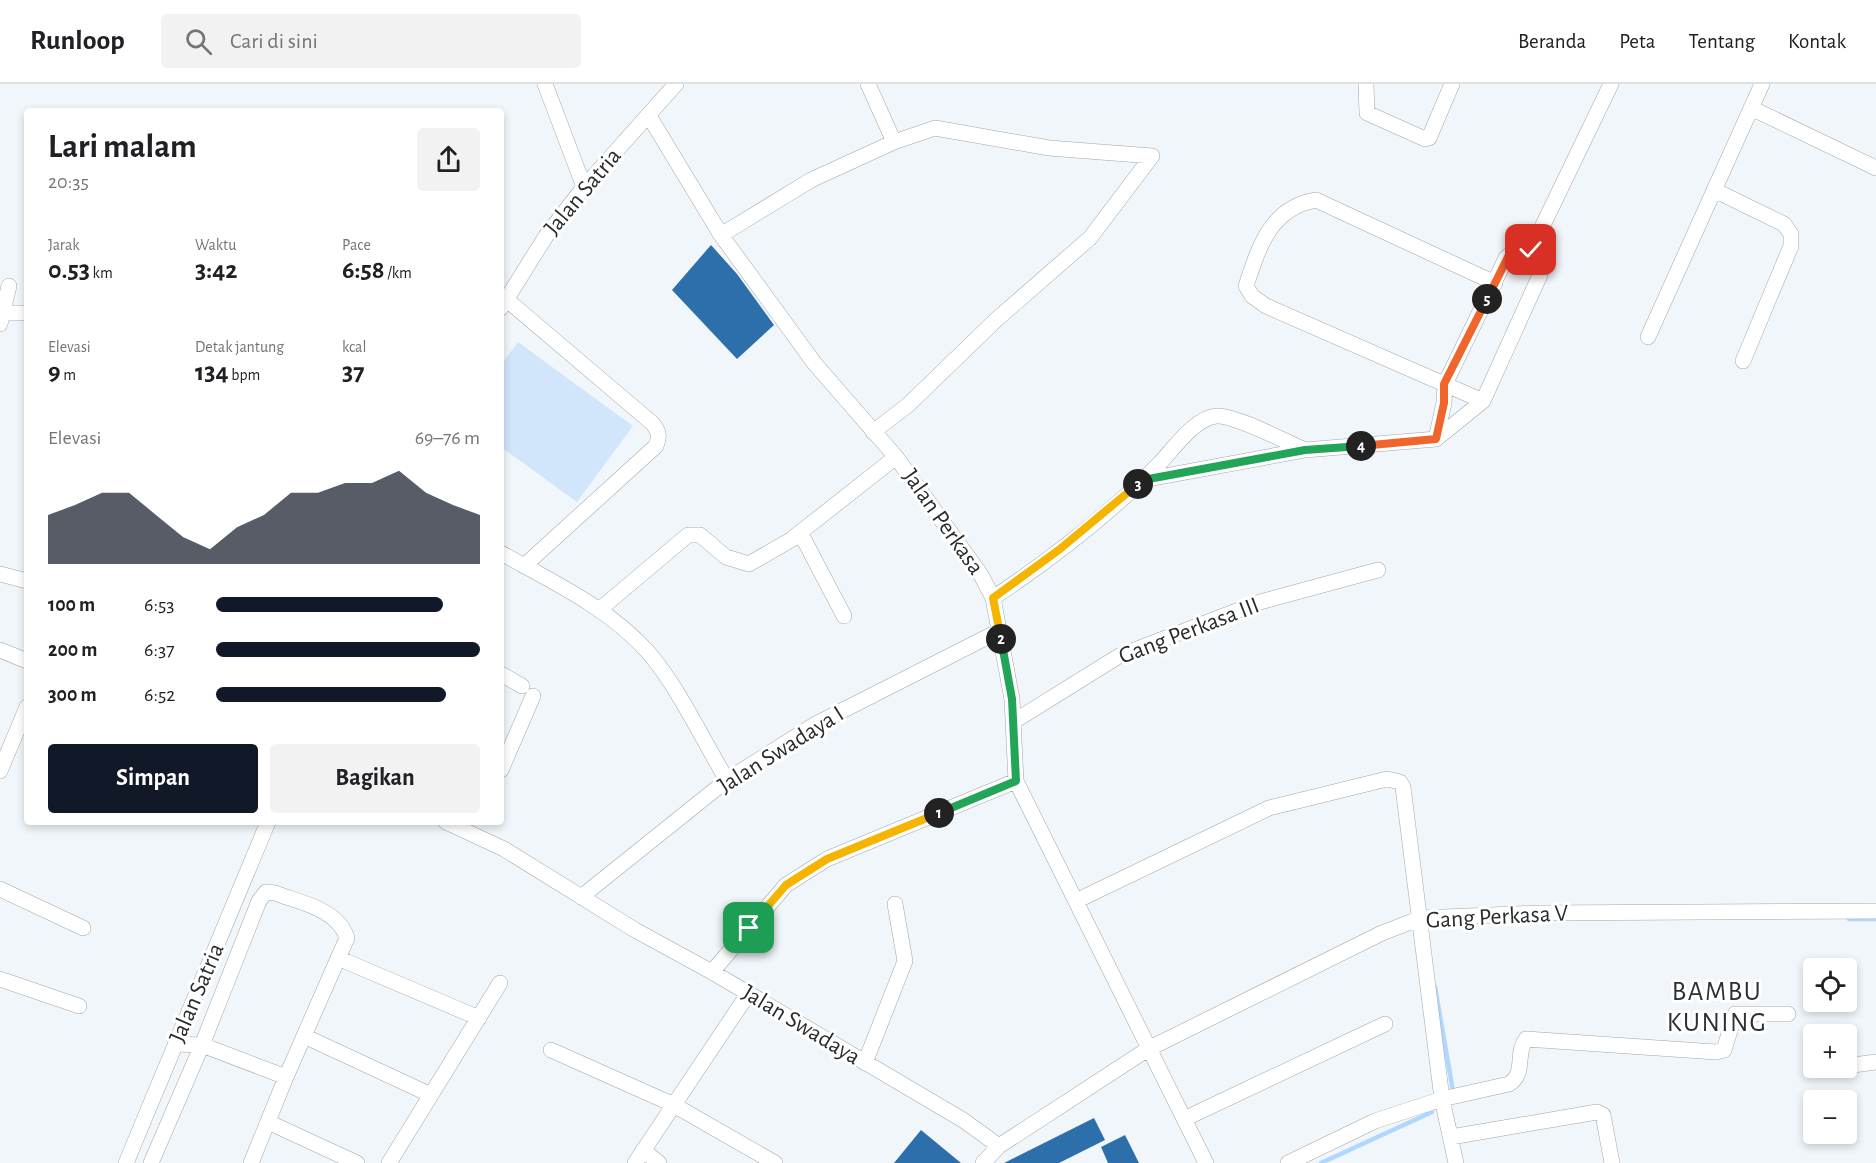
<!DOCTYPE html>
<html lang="id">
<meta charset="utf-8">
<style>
body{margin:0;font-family:"Alegreya Sans",sans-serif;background:#f2f2f2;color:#202124;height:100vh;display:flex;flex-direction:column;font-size:22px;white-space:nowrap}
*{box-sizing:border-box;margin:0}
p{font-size:20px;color:#757577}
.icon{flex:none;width:33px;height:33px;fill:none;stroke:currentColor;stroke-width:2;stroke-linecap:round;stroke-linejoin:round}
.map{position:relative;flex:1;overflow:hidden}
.drawer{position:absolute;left:24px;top:24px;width:480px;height:717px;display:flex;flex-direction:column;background:#fff;border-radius:6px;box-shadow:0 3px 9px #0003}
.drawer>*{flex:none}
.tools{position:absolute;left:1803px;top:874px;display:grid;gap:12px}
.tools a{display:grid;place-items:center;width:54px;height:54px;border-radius:6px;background:#fff;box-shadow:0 3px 9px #0003;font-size:30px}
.pin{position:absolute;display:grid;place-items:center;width:51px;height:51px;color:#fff;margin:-26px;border-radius:12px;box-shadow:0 3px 9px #0006}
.km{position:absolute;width:30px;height:30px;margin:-15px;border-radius:50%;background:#222;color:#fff;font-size:16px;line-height:30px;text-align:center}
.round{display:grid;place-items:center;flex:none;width:63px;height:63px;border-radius:6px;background:#f2f2f2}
.summary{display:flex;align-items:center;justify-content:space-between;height:102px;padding:0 24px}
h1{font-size:33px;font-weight:600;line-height:45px}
.metrics{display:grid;grid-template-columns:repeat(3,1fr);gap:9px;height:102px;padding:6px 24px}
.metrics div{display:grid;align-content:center}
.metrics b{font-size:26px;font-weight:600}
.metrics small{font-size:16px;font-weight:400}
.metrics p{font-size:16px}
.chart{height:168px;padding:12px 24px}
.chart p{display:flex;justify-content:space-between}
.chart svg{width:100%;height:108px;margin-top:6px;fill:#111827;opacity:.7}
.action{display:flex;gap:12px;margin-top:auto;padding:12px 24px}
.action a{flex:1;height:69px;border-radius:6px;background:#111827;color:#fff;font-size:24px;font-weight:600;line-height:69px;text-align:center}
.action a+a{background:#f2f2f2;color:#202124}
ul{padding:0 24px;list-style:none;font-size:20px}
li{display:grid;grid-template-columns:96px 72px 1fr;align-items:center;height:45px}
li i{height:15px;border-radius:8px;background:#111827}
header{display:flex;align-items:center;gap:36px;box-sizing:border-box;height:84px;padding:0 30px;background:#fff;border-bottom:2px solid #e0e0e0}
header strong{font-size:28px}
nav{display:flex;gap:33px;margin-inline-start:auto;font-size:21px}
.search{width:420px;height:54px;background:#f2f2f2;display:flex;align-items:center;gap:15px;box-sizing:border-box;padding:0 21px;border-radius:6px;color:#757577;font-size:22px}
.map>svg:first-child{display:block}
</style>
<header>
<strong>Runloop</strong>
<div class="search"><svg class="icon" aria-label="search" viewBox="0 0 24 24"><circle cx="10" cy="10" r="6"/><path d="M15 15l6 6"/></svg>Cari di sini</div>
<nav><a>Beranda</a><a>Peta</a><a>Tentang</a><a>Kontak</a></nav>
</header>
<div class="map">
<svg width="1876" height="1079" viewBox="0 0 1876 1079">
<rect width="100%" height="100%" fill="#f1f6fa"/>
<path fill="#d1e6fb" d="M518,258L633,342L577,418L501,363V281Z"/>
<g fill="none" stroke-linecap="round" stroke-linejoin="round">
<path stroke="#b0d8ff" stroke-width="4.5" d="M1849,835H1876
M1435,903L1453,1007
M1321,1079L1432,1028"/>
</g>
<path fill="#2c6faa" d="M711,161L737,190L774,241L737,275L672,206Z
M1094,1034L1105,1056L1059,1079H1004Z
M921,1046L961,1079H894Z
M1125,1051L1139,1079H1108L1101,1063Z"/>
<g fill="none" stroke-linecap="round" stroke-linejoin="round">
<defs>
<path id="minor" d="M545,0L584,103
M868,0L894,58
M1366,0L1367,29L1425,55L1429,54L1452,0
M1751,24L1876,84
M649,32L721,151L815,280L896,373L981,491L993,514L1012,615L1016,697L1206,1079
M1714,106L1784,140L1791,150V162L1743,277
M721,151L811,96L894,58L935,44L1049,64L1152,72
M1531,166L1611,0
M506,215L652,339C659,347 660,352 656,362L524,482
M501,224L546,152L584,103L676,0
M3,229H27
M0,240L9,202
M1648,253L1762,0
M1483,317L1266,222L1252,212L1246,202C1259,163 1270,124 1316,116L1495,199
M873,348L908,321L997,235L1090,154L1152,72
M1143,396L1305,366L1436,355L1483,317L1540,191L1541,178L1528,165L1515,166L1506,174L1445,300L1444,319L1436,355
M793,454L896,373
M501,469C551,497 609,524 648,568C679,604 702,655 727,696
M0,490L27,497
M993,514C1051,475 1111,429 1160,379C1174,364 1195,334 1216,332C1234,330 1286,358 1305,366
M599,526L688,451H700L726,473L749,480L801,450L844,532
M0,566L27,577
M501,590L522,602
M1013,638L1119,572L1260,518L1378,486
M501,686L533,612
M0,687L27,623
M446,738L504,765L635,846L712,888L963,1036L999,1062L1148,965L1382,849L1421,834L1541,829L1876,827
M0,805L83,844
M581,813L727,696L814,641L999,547
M1076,817L1269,724L1387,695L1400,698L1403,703L1442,1015L1456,1079
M338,874L479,934
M712,888L786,801L827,775L1016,697
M0,895L79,922
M304,952L431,1011
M551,966L672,1020L775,1079
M865,979L905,877L895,820
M1846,982L1876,978
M1184,1035L1385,940
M268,1038L357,1079
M1451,1053L1597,1028L1603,1031L1612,1079
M643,1066L659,1079
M126,1079L268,738
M151,1079L202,961L259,817L266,808L275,809C301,819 338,825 347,854L286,993L202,961L176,960
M251,1079L286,993
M389,1079L500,899
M635,1079L748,910
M983,1079L999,1062
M1288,1079L1375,1037L1442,1015L1509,1000C1526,990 1515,970 1526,955L1716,968L1724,966L1735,930H1788"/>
</defs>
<use href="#minor" stroke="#a2a6ab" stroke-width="16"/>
<use href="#minor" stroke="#fff" stroke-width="15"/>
</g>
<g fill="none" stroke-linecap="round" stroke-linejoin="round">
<defs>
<path id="split-1" d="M749,844L786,801L827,775L939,729"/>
<path id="split-2" d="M939,729L1016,697L1012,615L1001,555"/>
<path id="split-3" d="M1001,555L993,514L1060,465L1138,400"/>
<path id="split-4" d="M1138,400L1143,396L1305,366L1361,362"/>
<path id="split-5" d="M1361,362L1436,355L1444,319V300L1487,215"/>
<path id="split-6" d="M1487,215L1510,169L1522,164L1531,166"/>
</defs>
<use href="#split-1" stroke="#fff" stroke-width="12"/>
<use href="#split-2" stroke="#fff" stroke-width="12"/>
<use href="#split-3" stroke="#fff" stroke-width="12"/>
<use href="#split-4" stroke="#fff" stroke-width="12"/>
<use href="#split-5" stroke="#fff" stroke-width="12"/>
<use href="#split-6" stroke="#fff" stroke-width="12"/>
<use href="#split-1" stroke="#f5b400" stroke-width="8"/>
<use href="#split-2" stroke="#22a559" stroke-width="8"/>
<use href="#split-3" stroke="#f5b400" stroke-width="8"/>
<use href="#split-4" stroke="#22a559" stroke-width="8"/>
<use href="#split-5" stroke="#f0652b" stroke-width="8"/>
<use href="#split-6" stroke="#f0652b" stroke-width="8"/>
</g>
<g text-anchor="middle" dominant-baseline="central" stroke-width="6" stroke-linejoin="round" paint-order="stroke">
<g font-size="24" fill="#292b2c" stroke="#fff">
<text transform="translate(583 108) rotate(-50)">Jalan Satria</text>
<text transform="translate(943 438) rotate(55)">Jalan Perkasa</text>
<text transform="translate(1189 547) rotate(-21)">Gang Perkasa III</text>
<text transform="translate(781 666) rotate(-32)">Jalan Swadaya I</text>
<text transform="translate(1497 833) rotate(-3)">Gang Perkasa V</text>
<text transform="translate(197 909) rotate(-67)">Jalan Satria</text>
<text transform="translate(801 941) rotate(31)">Jalan Swadaya</text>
</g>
<g font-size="27" letter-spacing="1.5" fill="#2d3134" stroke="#fff">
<text x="1717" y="907">BAMBU<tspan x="1717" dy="31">KUNING</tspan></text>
</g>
</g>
</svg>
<div class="tools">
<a><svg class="icon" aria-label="locate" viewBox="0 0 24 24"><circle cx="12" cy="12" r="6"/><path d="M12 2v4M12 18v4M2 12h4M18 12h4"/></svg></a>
<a>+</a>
<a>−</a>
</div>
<div class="pin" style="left:749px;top:844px;background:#1e9e55"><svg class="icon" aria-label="arrive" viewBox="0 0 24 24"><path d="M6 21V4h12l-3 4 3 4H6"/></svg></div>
<div class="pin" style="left:1531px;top:166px;background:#d93025"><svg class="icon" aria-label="check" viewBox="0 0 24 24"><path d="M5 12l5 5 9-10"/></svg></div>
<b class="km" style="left:939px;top:729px">1</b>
<b class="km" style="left:1001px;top:555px">2</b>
<b class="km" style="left:1138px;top:400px">3</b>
<b class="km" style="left:1361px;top:362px">4</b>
<b class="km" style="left:1487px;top:215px">5</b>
<section class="drawer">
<div class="summary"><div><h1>Lari malam</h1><p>20:35</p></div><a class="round"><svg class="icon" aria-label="share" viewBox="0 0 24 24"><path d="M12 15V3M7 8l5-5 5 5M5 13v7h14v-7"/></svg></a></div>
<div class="metrics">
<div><p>Jarak</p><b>0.53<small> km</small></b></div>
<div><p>Waktu</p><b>3:42</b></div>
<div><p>Pace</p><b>6:58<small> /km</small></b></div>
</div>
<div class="metrics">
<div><p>Elevasi</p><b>9<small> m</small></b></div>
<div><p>Detak jantung</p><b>134<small> bpm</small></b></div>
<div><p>kcal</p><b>37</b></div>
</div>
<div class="chart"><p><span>Elevasi</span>69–76 m</p>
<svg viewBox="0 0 160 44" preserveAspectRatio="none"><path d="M0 44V24L10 20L20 15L30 15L40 24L50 33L60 38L70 29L80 24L90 15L100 15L110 11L120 11L130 6L140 15L150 20L160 24V44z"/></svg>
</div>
<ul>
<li><b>100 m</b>6:53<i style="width:86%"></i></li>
<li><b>200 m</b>6:37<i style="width:100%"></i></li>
<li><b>300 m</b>6:52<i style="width:87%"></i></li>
</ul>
<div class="action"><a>Simpan</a><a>Bagikan</a></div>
</section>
</div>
